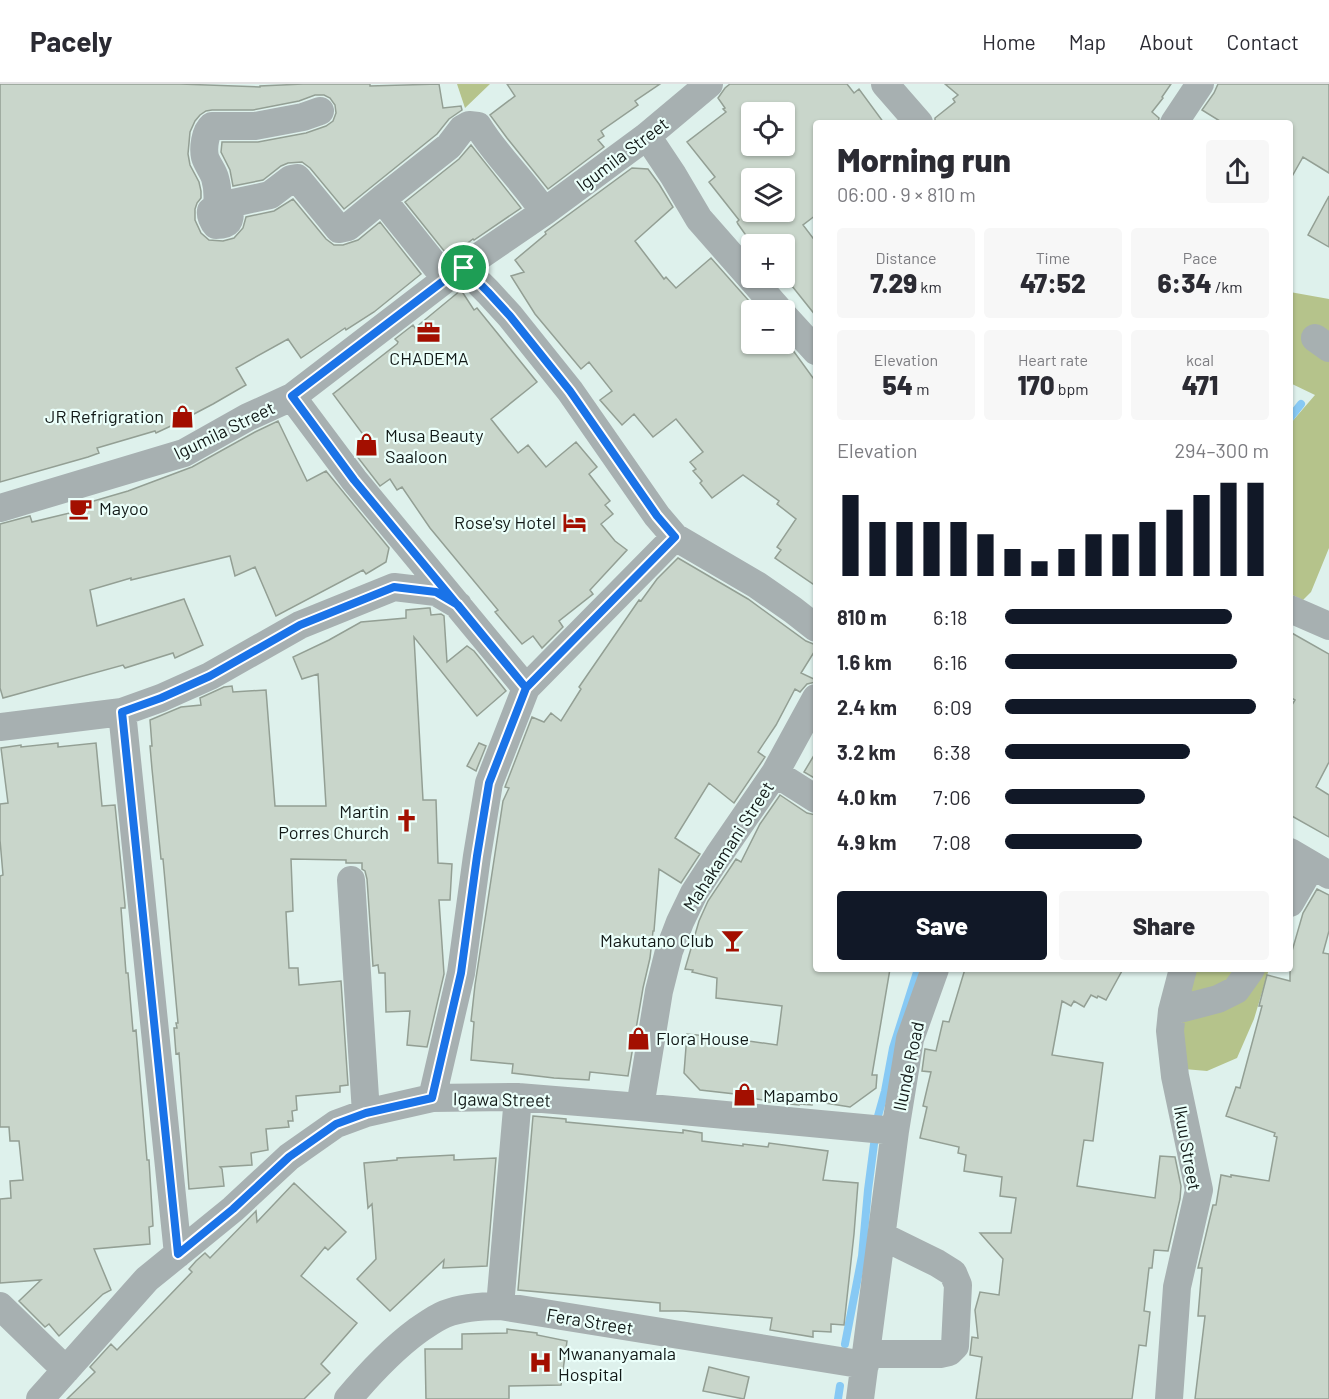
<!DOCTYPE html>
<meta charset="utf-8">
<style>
body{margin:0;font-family:Barlow,sans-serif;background:#f7f7f7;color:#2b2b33;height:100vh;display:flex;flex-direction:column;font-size:22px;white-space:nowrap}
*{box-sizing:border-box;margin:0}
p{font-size:20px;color:#7c7c81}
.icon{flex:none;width:33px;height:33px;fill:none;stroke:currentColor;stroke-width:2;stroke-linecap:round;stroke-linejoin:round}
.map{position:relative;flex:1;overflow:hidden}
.panel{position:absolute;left:813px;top:36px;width:480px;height:852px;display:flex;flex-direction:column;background:#fff;border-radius:6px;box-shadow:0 2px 4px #0004}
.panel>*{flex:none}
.buttons{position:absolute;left:741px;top:18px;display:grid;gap:12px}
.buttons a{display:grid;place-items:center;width:54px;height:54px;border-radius:6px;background:#fff;box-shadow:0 2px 4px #0004;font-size:30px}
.pin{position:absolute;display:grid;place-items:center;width:51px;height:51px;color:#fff;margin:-26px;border:3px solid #fff;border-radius:50%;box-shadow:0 2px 6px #0007}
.round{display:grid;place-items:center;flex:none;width:63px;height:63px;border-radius:6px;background:#f7f7f7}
.headline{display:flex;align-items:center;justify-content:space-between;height:102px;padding:0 24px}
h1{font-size:33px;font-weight:800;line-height:45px}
.stats{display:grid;grid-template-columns:repeat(3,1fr);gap:9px;height:102px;padding:6px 24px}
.stats div{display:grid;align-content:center;border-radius:6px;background:#f7f7f7;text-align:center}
.stats b{font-size:26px;font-weight:800}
.stats small{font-size:16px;font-weight:400}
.stats p{font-size:16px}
.chart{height:168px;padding:12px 24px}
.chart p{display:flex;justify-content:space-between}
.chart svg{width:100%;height:108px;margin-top:6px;stroke:#111827;stroke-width:6}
.primary-button{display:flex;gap:12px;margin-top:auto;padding:12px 24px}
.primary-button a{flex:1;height:69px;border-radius:6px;background:#111827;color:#fff;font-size:24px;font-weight:800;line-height:69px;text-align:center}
.primary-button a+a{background:#f7f7f7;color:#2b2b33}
ul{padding:0 24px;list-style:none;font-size:20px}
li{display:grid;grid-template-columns:96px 72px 1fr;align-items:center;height:45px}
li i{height:15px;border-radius:8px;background:#111827}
header{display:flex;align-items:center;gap:36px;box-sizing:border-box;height:84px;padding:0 30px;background:#fff;border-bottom:2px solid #e1e1e2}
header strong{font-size:28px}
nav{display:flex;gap:33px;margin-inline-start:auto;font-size:21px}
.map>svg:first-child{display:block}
</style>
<header>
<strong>Pacely</strong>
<nav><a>Home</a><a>Map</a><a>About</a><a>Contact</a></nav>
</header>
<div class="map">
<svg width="1329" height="1315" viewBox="0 0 1329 1315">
<rect width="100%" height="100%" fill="#def1ec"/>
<path fill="#b5c38b" d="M457,0H490L465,24Z
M1290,208L1329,215V464L1311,508L1303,516L1290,510V340L1315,311L1290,299Z
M1190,885H1269L1254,935L1237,974L1207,987L1184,985L1179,956Z"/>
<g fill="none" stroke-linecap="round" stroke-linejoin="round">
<path stroke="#87c9f4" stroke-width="8" d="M1290,334L1301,320
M878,1032L885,1007L893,964L918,885
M845,1260L862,1172L868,1106L874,1060
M838,1315L840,1302"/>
</g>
<path fill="#c9d6cb" stroke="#939f94" stroke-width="1.5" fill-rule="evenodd" d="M0,0H180L260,3V2L303,0H370V2L439,0L443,24L461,22L462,26L449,35L437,50L344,125L310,84L302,78L288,79L281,82L263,96L233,102L230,86L221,68L222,58H258L306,49L326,42L333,37L336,29L335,21L330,14L324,11H315L299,17L253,26H212L206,27L200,31L195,37L190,48L188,70L190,81L199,98L201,107V114L197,119L195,125V136L201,149L209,156L223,157L234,154L243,144L246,133L274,127L293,115L326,155L334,161H343L358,156L380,138L421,190L374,228L346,246L345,244L301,274L288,255L236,284L246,301L213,320L173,341L156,349L155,347L97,364L99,369L88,373L0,398Z
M507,0H660L635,17L638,21L601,47L604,52L598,56L604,63L548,105L507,54L490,31L515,12Z
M730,0H847L854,9L859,5L884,39H816V131L803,141L816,158V232L784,192V160H752L738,140L737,138L739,136L709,98L715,93L687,58L726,28L723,25L725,24L718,14L725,4ZM752,28H784V62H752ZM752,94H784V128H752Z
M945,0H1171L1162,13L1163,14L1152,28L1159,34L1158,39H935V34L955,18L953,15L958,11Z
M1218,0H1329V89L1303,73L1290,96V39H1223L1202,26L1214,9Z
M471,61L521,124L474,156L473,155L449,173L405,118L459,75Z
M632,84L648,85L659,100L673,123L635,157L664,195L666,193L676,204L711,174L757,226H752V260H784V257L792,265L816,298V502L775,474L781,466L777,463L796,435L777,420L779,417L743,391L712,414L700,399L702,397L693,387L696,385L690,378L703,368L676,335L653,353L634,330L622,341L600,316L612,307L589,278L581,285L535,230L511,192L524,188L515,176L546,150L545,148Z
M1329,112V163L1308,151Z
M461,206L474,226L477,224L537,298L491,335L518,369L528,361L546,383L576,358L597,383L589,390L610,417L605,421L613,430L601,440L615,457L627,466L590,506L593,510L559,537L563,543L542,564L533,552L522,560L495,528L498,526L430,444L402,403L397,406L390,395L380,402L356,371L363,367L357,359L365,353L333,310L397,260L398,258L395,255L413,241L415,244Z
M278,337L307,397L326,387L389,464L386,478L366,490L363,486L276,532L255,483L235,492L230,472L131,496V494L90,506L97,542L184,515L203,561L175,574L173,569L125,584L123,581L3,614L0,604V440L30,432L32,438L74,428L73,423L128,407L192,383L255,348Z
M678,474L748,515L806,557L816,561V565L801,589L816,596V598L807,600L800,608L795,605L776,641L758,668L765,673L734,719L709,699L675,754L700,770L681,799L659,785L654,847H653L650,874L643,904L628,992L590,988L589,996L554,994L512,989L513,980L471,976L474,938L471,937L475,901L503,717L509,704L505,703L532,633L544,638L551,629L561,637L581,605L579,603L639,516L641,517L657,495Z
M428,524H430L431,531L441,530L444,532L447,578L467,562L474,567L506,607L477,632L414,553L423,716H436L438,779L452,780L450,816H439L444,890L427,963L407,961L410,927L386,928L385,889H379L378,881L373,882L367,795L365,787L362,785V779H346V776L291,775L293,827L286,828L289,884H298L299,901L341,897L348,1001L340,1002V1008L296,1012L297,1026L292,1027L293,1037H288L289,1043L266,1045L268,1066L251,1069L252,1081L220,1083L222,1085L224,1102L189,1105L179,969L176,970L174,944H177L176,939H178L163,775H161L152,685L150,662H152L150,636L181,623L201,621L200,614L224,603L232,602L233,608L266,606L275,722H326L318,590L302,595L293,573L329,556L361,538L406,534V526Z
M1290,548L1329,570V678L1316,703L1329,711V753L1290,731V624L1295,616L1290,613Z
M58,659V663L96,659L102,722L115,721L125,821V824H121L126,889H128L133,947L136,946L147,1076H149L153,1142L149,1143L150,1160L94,1165L111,1206L103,1210L59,1252L49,1240L45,1243L19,1217L41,1196L0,1199V1115L11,1114L10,1097L23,1096L19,1057H10L9,1043H0V792L3,791L0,756V720L8,719L1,664L21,661V663Z
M479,659L486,662L476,687L467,682Z
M816,668V695L804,688Z
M780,711L807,729L816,731V885H890L872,991H877L876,1004L850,1023L812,1017V1021L799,1020V1021L767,1018L768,1017L735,1011V1010L700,1006L684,989L687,950L728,954L777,961L782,922L716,914L717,894L692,888L693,886L685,885L699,837L708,817L736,775L741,778L760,740Z
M1317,805L1329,811V847L1323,869L1329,870V1315H1195L1205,1232H1198L1202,1184H1198L1213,1121H1216L1221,1091L1231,1093V1091L1269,1097L1277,1053L1274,1052L1275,1049L1226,1032L1236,1003L1240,1004L1262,922H1259L1267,891L1290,897V874L1303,829Z
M965,885H1123L1106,916L1098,912L1097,914L1091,911L1084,923L1074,917L1071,922L1062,917L1052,971L1103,979L1093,1057L1084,1056L1077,1102L1155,1114L1160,1072L1175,1073L1181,1102L1180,1115L1168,1167L1154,1166L1152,1184H1149L1144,1227L1150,1228L1146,1262L1139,1261L1132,1315H976L982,1273L970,1271L972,1253L978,1254L975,1226L980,1208L999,1211L1003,1175L980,1149H1011L1016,1114L1000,1112L1002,1093L964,1087L966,1071L958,1069L959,1063L920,1054L927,1023L923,1022L931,988L922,987L925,965L936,967L943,937L949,938Z
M533,1032L566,1035V1038L683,1049V1046L702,1049V1057L743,1062V1060L768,1063L769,1059L828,1067L823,1096L858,1099L854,1150L844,1241L831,1240V1248L813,1247V1253L770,1246L772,1234L683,1227H660V1219L518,1206Z
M454,1071V1076L496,1074L487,1182L443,1184L444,1176L390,1227L357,1195L376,1175L372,1120L368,1124L364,1079L397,1076V1074Z
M294,1099L346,1148L328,1166L325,1163L301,1192L357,1239L321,1280L330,1289L304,1315H67L95,1288L90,1283L111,1260L117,1266L192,1188L189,1185L196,1177L205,1169L210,1174L256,1127L257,1138Z
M507,1245L537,1249V1251L567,1257L561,1301L509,1302V1315H426L425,1265H462V1250L507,1249Z
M709,1283L749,1293L744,1315L703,1307Z"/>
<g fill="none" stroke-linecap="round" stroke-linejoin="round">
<path stroke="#a7b0b1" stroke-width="28" d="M885,0L919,39
M320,27L303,33L255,42H212C205,48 203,64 205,73C207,80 213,87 215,94C218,104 218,113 217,123L211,127C210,131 213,138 216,141C233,141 229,134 230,121L233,119L270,111L291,95L297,94L339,145L348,143L382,115L446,195
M1174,39L1200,0
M647,52L673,91L699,135L779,226
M382,115L449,62L462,45L469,41L478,42C497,73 524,97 544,128
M464,184L488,208L510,232L570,307L657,432L675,453L757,501L793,526L816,544
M784,232L816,267
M1315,254L1329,264
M292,313L354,396L526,604
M0,424L184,369L248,333L292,313L446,195L544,128L647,52L709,0
M1290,525L1329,542
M122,628L178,1170
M0,643L122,628L161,614L210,592L300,541L394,503L436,508L458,521
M775,689L816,715
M1290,768L1329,791
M351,796L366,1029
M1290,819L1312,781
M1172,927L1218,915L1236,906L1251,885
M432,1014L461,889L477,772L489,699L526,604L675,453
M640,1023L659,907L669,867L680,838L694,809L718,772L775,689L816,614
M0,1222L66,1286
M500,1222L518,1013
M866,1270H940L949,1268L955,1262L958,1201L953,1189L937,1179L882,1152
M40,1315L147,1195L233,1125L289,1073L336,1040L366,1029L432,1014L518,1013L640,1023L895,1047
M348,1315C369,1290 390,1267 417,1247C426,1241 435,1234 445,1230C463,1223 481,1222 500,1222L865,1281
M860,1315L895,1047L910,955L935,885
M1169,1315L1177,1203L1199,1106L1175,992L1170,947L1172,927L1183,885"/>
</g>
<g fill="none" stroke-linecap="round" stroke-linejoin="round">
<defs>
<path id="route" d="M464,184L446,195L292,312L354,396L526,604L489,699L477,772L461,889L432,1014L366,1029L336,1040L289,1073L233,1125L178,1170L122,628L161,614L210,592L300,541L394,503L436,508L458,521L526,604L675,453L657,432L570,307L510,232L488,208L464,184"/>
</defs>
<use href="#route" stroke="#fff" stroke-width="12"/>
<use href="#route" stroke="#1a73e8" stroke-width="8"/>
</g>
<defs>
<symbol id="office-bare" viewBox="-9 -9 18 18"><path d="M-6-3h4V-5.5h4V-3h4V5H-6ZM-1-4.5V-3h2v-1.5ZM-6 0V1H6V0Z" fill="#a30f00" stroke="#ebfffa" stroke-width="2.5" paint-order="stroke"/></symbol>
<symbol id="shop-bare" viewBox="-9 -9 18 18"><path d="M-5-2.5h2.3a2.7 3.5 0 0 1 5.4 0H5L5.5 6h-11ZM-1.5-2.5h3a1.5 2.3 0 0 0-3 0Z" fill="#a30f00" stroke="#ebfffa" stroke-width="2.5" paint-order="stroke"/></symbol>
<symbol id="cafe-bare" viewBox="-9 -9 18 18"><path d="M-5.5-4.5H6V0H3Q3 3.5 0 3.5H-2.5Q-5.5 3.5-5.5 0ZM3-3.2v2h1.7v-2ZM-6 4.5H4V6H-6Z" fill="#a30f00" stroke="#ebfffa" stroke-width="2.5" paint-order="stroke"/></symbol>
<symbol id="hotel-bare" viewBox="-9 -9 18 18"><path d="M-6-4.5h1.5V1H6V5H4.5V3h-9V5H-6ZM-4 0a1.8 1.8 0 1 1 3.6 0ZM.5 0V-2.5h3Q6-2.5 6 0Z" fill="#a30f00" stroke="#ebfffa" stroke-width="2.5" paint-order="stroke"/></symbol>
<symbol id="church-bare" viewBox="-9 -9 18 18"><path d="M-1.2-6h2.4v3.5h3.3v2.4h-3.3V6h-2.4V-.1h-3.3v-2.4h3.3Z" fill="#a30f00" stroke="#ebfffa" stroke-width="2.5" paint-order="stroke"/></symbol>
<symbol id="bar-bare" viewBox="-9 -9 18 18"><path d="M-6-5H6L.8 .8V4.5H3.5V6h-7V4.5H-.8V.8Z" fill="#a30f00" stroke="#ebfffa" stroke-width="2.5" paint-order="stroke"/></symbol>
<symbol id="hospital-bare" viewBox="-9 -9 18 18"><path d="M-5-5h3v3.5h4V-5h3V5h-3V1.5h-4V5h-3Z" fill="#a30f00" stroke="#ebfffa" stroke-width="2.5" paint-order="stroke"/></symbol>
</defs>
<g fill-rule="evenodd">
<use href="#office-bare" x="412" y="232" width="33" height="33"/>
<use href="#shop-bare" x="166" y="316" width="33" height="33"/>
<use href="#shop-bare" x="350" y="344" width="33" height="33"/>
<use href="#cafe-bare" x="64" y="408" width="33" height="33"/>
<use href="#hotel-bare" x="558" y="422" width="33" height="33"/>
<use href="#church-bare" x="390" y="720" width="33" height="33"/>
<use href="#bar-bare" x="716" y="840" width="33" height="33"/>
<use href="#shop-bare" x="622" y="938" width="33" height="33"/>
<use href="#shop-bare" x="728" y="994" width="33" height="33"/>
<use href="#hospital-bare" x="524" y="1262" width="33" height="33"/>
</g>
<g text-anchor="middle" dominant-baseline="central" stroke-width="4.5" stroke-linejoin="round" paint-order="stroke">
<g font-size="18" fill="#121917" stroke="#ebfffa">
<text transform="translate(622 70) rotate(-37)">Igumila Street</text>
<text transform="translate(224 346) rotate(-26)">Igumila Street</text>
<text transform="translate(728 762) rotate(-57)">Mahakamani Street</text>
<text transform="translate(908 982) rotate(-78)">Ilunde Road</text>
<text transform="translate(502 1015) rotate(1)">Igawa Street</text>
<text transform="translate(1188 1064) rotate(80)">Ikuu Street</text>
<text transform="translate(590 1237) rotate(9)">Fera Street</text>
</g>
<g font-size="18" fill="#121917" stroke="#ebfffa" text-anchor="start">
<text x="429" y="274" text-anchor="middle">CHADEMA</text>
<text x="164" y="332" text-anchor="end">JR Refrigration</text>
<text x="385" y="351">Musa Beauty<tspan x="385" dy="21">Saaloon</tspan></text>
<text x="99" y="424">Mayoo</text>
<text x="556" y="438" text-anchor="end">Rose'sy Hotel</text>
<text x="389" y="727" text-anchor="end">Martin<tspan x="389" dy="21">Porres Church</tspan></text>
<text x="714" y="856" text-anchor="end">Makutano Club</text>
<text x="656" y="954">Flora House</text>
<text x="763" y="1011">Mapambo</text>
<text x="558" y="1269">Mwananyamala<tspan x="558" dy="21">Hospital</tspan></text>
</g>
</g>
</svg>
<div class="buttons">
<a><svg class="icon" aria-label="locate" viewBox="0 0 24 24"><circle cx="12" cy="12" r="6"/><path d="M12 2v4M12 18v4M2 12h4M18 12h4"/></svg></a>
<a><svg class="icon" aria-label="layers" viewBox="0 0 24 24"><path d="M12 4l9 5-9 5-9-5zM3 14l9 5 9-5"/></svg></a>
<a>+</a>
<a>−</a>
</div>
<div class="pin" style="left:464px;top:184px;background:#1e9e55"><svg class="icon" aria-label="arrive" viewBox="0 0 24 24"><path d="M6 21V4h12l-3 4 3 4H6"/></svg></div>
<section class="panel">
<div class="headline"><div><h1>Morning run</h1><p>06:00 · 9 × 810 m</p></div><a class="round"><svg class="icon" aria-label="share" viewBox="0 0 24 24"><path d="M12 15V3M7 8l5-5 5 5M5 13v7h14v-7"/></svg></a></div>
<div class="stats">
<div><p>Distance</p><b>7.29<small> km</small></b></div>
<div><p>Time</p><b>47:52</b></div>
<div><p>Pace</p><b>6:34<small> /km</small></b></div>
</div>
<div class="stats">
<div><p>Elevation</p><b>54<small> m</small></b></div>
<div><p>Heart rate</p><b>170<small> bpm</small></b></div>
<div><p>kcal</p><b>471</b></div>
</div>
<div class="chart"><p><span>Elevation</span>294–300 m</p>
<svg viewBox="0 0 160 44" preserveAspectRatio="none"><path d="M5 44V11M15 44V22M25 44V22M35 44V22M45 44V22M55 44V27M65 44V33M75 44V38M85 44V33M95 44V27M105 44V27M115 44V22M125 44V17M135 44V11M145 44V6M155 44V6"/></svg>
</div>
<ul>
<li><b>810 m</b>6:18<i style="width:86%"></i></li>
<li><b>1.6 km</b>6:16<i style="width:88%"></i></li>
<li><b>2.4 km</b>6:09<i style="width:95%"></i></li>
<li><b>3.2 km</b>6:38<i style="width:70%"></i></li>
<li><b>4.0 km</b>7:06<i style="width:53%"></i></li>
<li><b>4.9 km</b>7:08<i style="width:52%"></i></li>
</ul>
<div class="primary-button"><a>Save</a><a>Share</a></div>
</section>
</div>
